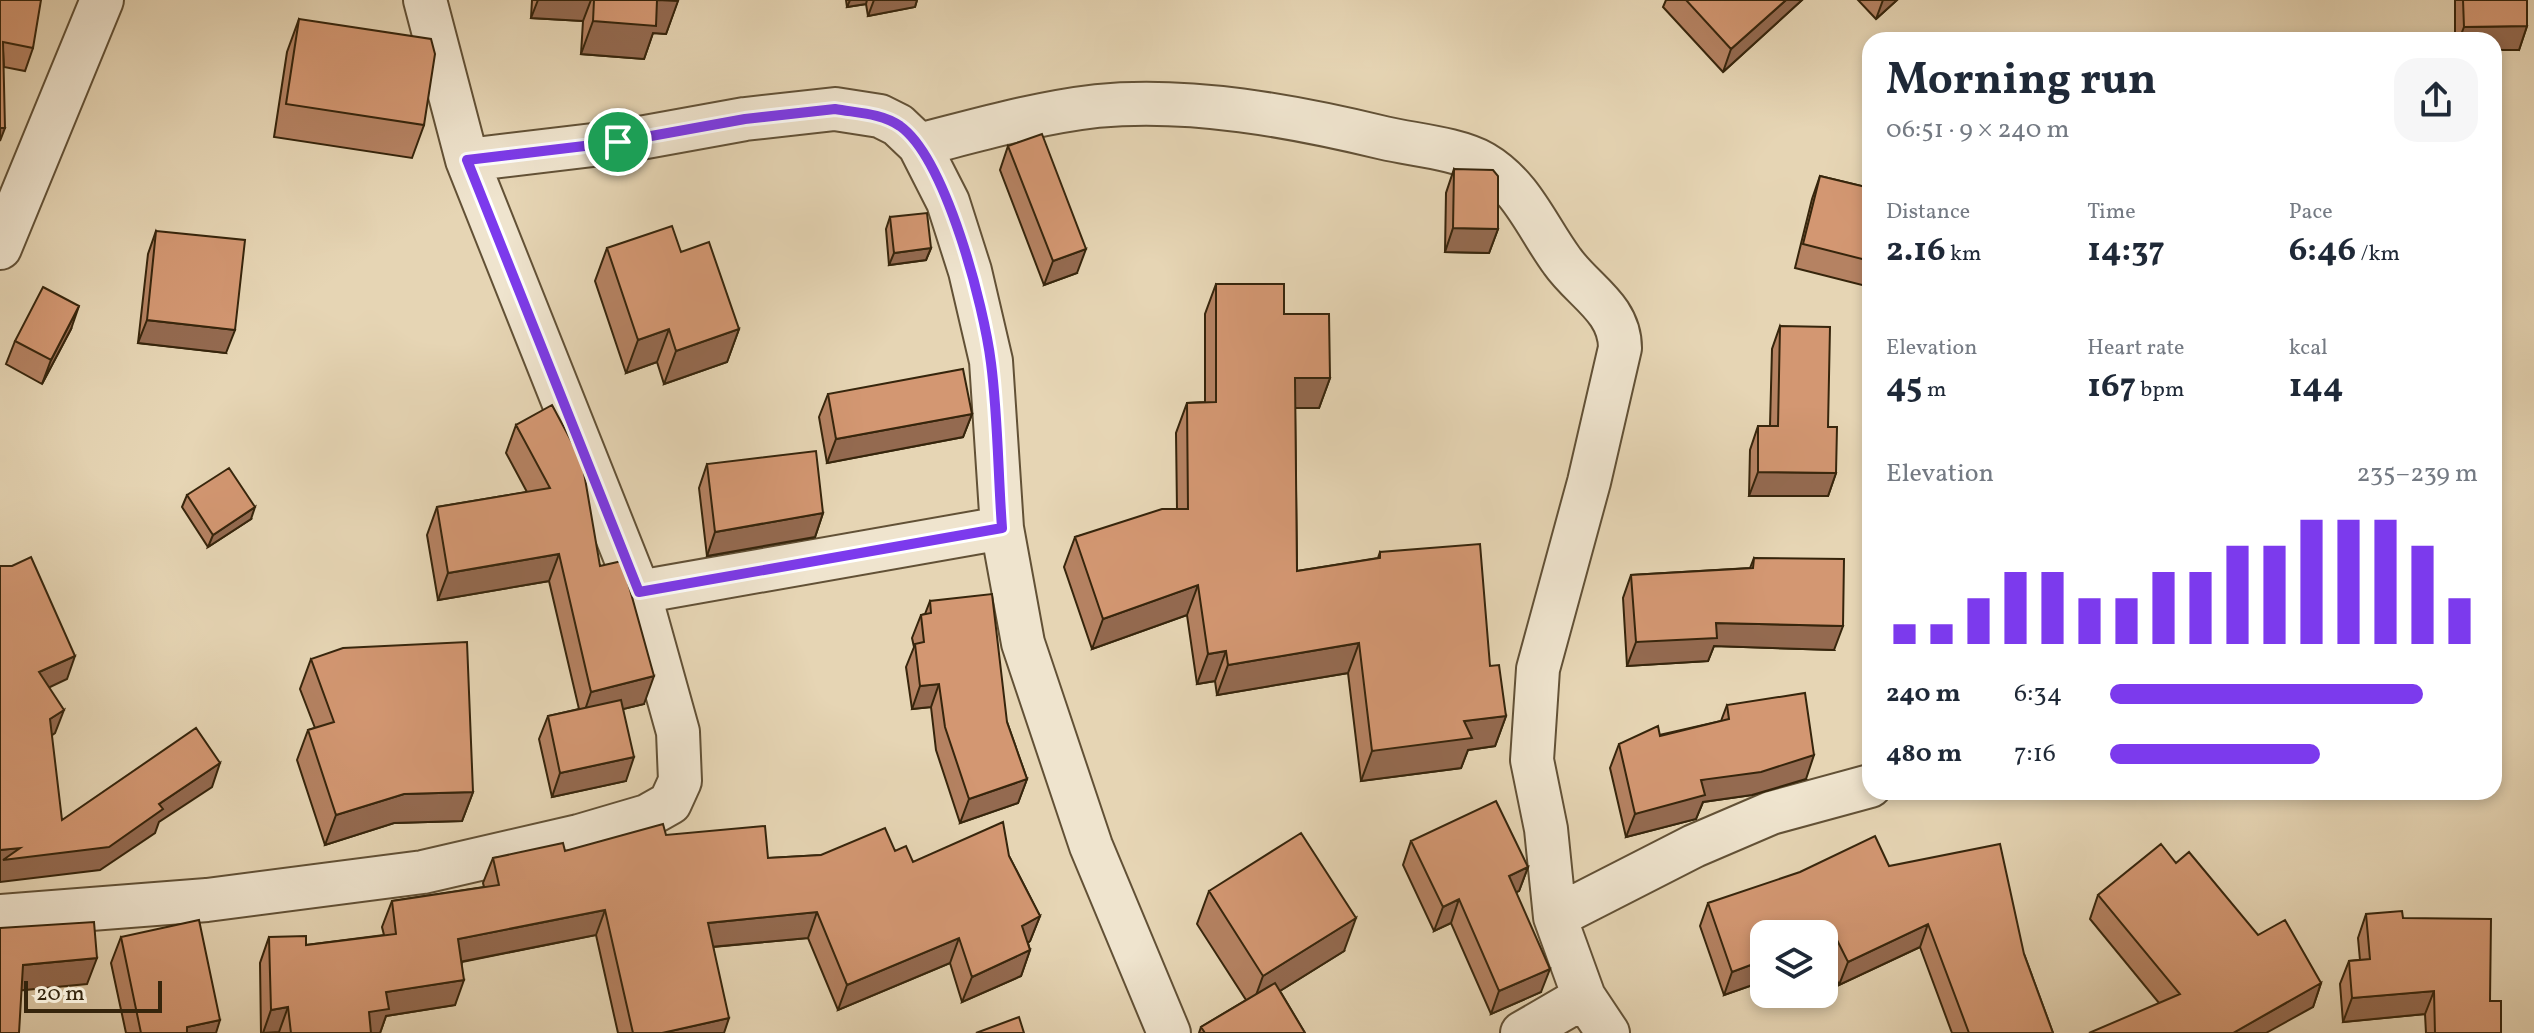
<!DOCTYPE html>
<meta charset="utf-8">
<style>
body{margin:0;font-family:Vollkorn,serif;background:#f6f6f7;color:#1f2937;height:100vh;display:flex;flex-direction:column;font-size:30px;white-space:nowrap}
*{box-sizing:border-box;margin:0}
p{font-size:26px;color:#747a83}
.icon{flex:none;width:44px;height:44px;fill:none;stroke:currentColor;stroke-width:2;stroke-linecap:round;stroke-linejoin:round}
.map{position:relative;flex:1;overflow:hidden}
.details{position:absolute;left:1862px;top:32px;width:640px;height:768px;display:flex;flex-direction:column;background:#fff;border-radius:24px;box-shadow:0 4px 12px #0003}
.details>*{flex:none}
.buttons{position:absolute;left:1750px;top:920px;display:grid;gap:16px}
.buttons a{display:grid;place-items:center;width:88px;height:88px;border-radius:16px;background:#fff;box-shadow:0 4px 12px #0003;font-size:40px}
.scale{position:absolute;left:24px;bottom:20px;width:138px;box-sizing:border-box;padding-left:8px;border:4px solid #36250c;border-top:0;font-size:22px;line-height:28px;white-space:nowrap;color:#36250c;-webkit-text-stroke:6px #efe4ce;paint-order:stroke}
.pin{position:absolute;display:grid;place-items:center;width:68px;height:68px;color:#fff;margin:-34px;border:4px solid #fff;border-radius:50%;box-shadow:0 2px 8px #0007}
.round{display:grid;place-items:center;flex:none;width:84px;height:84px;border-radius:24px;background:#f6f6f7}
.headline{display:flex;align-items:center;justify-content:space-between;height:136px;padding:0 24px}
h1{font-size:44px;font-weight:700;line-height:60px}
.metrics{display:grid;grid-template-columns:repeat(3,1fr);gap:12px;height:136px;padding:8px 24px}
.metrics div{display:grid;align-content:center}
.metrics b{font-size:34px;font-weight:700}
.metrics small{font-size:22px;font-weight:400}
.metrics p{font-size:22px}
.chart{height:224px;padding:16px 24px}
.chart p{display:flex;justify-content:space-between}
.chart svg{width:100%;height:144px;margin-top:8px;stroke:#7c3aed;stroke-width:6}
ul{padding:0 24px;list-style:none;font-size:26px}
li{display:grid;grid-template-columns:128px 96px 1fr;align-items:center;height:60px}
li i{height:20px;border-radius:10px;background:#7c3aed}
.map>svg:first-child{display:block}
</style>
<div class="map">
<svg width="2534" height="1033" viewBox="0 0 2534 1033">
<rect width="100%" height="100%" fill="#e6d5b4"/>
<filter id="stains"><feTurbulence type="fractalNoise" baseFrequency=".0025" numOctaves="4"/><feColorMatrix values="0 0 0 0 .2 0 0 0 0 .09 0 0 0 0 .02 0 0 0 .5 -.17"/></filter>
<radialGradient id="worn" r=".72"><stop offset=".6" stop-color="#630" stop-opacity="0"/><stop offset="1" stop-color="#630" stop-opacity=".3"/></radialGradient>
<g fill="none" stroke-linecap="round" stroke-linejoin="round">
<defs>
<path id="street" d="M919,145C978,130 1036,113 1097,106C1190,97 1293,116 1384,138C1414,145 1456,148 1483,163C1522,186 1537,227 1562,261C1583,291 1620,308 1620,348L1589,482L1538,669L1532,760L1546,829L1555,917L1584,997L1608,1033
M467,160L618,142L745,119L835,109L880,116L898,125L919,145L948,202L970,271L991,361L1002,528L1023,643L1091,846L1169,1033
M0,248L102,0
M639,592L1002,528
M0,916L207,900L423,872L579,836L647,816L670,803L680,781L678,732L639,592L467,160L425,0
M1555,917L1694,846L1771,813L1870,786
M1522,1033L1584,997"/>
</defs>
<use href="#street" stroke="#625136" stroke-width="46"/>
<use href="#street" stroke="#efe4ce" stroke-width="42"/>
</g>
<path fill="#b58262" stroke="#36250c" stroke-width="2" d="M0,0L33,48L25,71L4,67Z
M532,0H678L666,34L653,33L644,59L581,54L583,21L531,18Z
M846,0H917L915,7L868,16L866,4L847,7Z
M1666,0H1802L1723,72L1663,7Z
M1858,0H1897L1876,19Z
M2455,0H2527V26L2519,50L2494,40H2455Z
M299,19L424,125L412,158L274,137L287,52Z
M1008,146L1077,273L1044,285L1000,170Z
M1454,169L1498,229L1489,253L1445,252L1446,193Z
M1820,176L1870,188V287L1795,268L1812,199Z
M890,217L931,248L926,260L889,265L886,229Z
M156,231L226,353L138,343L148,254Z
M607,248L681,252L739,329L727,362L664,384L657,362L626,373L595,281Z
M1216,284L1284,314L1330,378L1319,408H1295L1297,571L1378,558L1380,552L1490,666L1506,716L1495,746L1468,750L1461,768L1361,781L1348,673L1217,695L1215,681L1197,684L1187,615L1092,649L1064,567L1075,537L1177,509L1176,433L1187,403L1205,402V314Z
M1780,326L1828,427L1836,473L1828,496H1749L1750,450L1758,426H1770L1772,349Z
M71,329L42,384L6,364L15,341Z
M828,394L972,414L963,437L827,463L819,417Z
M516,425L600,566L644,704L623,709L626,781L552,797L539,739L548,716L579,709L549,581L438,600L427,535L437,507L527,492L506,453Z
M707,464L823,513L815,537L707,556L699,488Z
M187,495L251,519L208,547L182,507Z
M1754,558L1834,650L1714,646L1708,661L1627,666L1623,598L1631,575L1750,568Z
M930,601L1007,722L1027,779L1018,803L960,823L936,750L931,707L912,709L906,667L914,647L912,638L921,615L925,614Z
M311,659L473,792L462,821L394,823L325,845L297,760L308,730L315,728L300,689Z
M1727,705L1806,779L1752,795L1703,802L1696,819L1626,837L1610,768L1619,744L1721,721Z
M666,835L768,858L895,851L913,862L1009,856L1040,916L1030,941L1028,943L1030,950L1021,976L962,1002L950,963L838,1010L808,938L713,947L724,1033H618L596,935L462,962L455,1005L386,1016L380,1033H261L260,963L269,937L306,945L384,935L382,927L392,901L484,887L483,883L493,858L565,851Z
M1411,841L1528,867L1519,891L1516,892L1541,992L1491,1014L1451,923L1434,931L1403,865Z
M2176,863L2258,935L2321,983L2313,1007L2159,1003L2090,919L2098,895Z
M1889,866L2024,954L2053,1033H1952L1920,947L1839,985L1827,959L1764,934V981L1724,995L1700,926L1708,903Z
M1209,891L1344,951L1280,991L1305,1033H1199L1201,1027L1246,1000L1197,924Z
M2366,914L2403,918L2490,1001L2501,1033H2426L2425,1014L2343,1022L2340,984L2349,961L2360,960L2358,938Z
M121,937L216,1033H126L111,963Z"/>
<path fill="#946a50" stroke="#36250c" stroke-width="2" d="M538,0H591L583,21L531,18Z
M657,0L678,1L666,34L653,33L644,59L581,54L593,21Z
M850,0H867L866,4L847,7Z
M874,0H917L915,7L868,16Z
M1786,0H1802L1723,72L1731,49Z
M1883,0H1897L1876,19Z
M2527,26L2519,50H2494V40H2459L2464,27Z
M0,128H5L0,141Z
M1453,228L1498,229L1489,253L1445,252Z
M931,248L926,260L889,265L894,253Z
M1086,249L1077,273L1044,285L1053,261Z
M79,306L71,329L42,384L51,360Z
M147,320L235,330L226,353L138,343Z
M669,329L657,362L626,373L638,340Z
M739,329L727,362L664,384L676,351Z
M1295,378H1330L1319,408H1284Z
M972,414L963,437L827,463L836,439Z
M1758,472L1836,473L1828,496H1749Z
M255,507L251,519L208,547L213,535Z
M823,513L815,537L707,556L715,532Z
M559,554L549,581L438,600L448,573Z
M1198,585L1187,615L1092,649L1103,619Z
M1716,623L1843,626L1834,650L1714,646L1708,661L1627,666L1636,642Z
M1359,643L1348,673L1217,695L1228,665Z
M1226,651L1215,681L1197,684L1208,654Z
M75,656L67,679L31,696L39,672Z
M654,676L644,704L582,719L591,692Z
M939,684L931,707L912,709L920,686Z
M64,710L55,733L41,743L50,719Z
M1506,716L1495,746L1468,750L1461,768L1361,781L1372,751L1464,721Z
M1814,755L1806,779L1752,795L1703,802L1696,819L1626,837L1635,814L1701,780Z
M634,757L626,781L552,797L560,773Z
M220,763L212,787L159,822L155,833L100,870L0,882V850L20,848L159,804Z
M1027,779L1018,803L960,823L969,799Z
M473,792L462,821L394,823L325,845L336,815L404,794Z
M1528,867L1519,891L1501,899L1509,876Z
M1459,899L1451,923L1434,931L1443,907Z
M605,910L596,935L449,964L458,939Z
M817,912L808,938L699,948L708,923Z
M1040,916L1030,941L1013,951L1022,926Z
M1356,918L1344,951L1251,1009L1263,976Z
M1928,924L1920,947L1839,985L1848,962Z
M1835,936L1827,959L1824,960V940Z
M959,938L950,963L838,1010L847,985Z
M1030,950L1021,976L962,1002L972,977Z
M97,958L87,984L14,991L23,965Z
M1764,960V981L1724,995L1732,972Z
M1550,969L1541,992L1491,1014L1499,991Z
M464,980L455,1005L386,1016L380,1033H362L369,1012L386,992Z
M2321,983L2313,1007L2266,1033H2233Z
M2434,991L2425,1014L2343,1022L2352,998Z
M288,1007L279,1032L263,1033L271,1010Z
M729,1018L724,1033H662Z
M220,1020L216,1033H185L187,1027Z"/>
<path fill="#d39772" stroke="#36250c" stroke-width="2" d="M0,0H41L33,48L3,42L5,128H0Z
M594,0H657L656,26L593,21Z
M1686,0H1786L1731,49Z
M2463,0H2527V26L2464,27Z
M299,19L431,39L435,54L424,125L286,104Z
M1042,134L1086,249L1053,261L1008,146Z
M1454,169L1493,170L1498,176V229L1453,228Z
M1820,176L1870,188V261L1803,244Z
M927,213L931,248L894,253L890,217Z
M672,226L681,252L709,242L739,329L676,351L669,329L638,340L607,248Z
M156,231L245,240L235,330L147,320Z
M1216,284H1284V314H1329L1330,378H1295L1297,571L1380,558V552L1480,544L1490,666L1499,665L1506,716L1464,721L1472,738L1372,751L1359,643L1228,665L1226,651L1208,654L1198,585L1103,619L1075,537L1162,509H1188L1187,403L1216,402Z
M43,287L79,306L51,360L15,341Z
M1780,326L1830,327L1828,427H1837L1836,473L1758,472V426H1778Z
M963,369L972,414L836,439L828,394Z
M552,405L582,461L600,566L622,561L654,676L591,692L559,554L448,573L437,507L550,488L516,425Z
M816,451L823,513L715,532L707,464Z
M229,468L255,507L213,535L187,495Z
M31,557L75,656L39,672L64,710L50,719L62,820L196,728L220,763L159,804L163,809L109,847L3,860L20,848L0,850V566H12Z
M1754,558L1844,559L1843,626L1716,623L1717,638L1636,642L1631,575L1753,568Z
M992,594L1007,722L1027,779L969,799L945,727L939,684L920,686L915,644L924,642L921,615L931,613L930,601Z
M467,642L473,792L404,794L336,815L308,730L334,722L311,659L343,648Z
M1805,693L1814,755L1761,772L1701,780L1705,795L1635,814L1619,744L1658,726L1660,736L1729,719L1727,705Z
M621,700L634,757L560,773L548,716Z
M1496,801L1528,867L1509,876L1550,969L1499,991L1459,899L1443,907L1411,841Z
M1003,822L1009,856L1040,916L1022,926L1030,950L972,977L959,938L847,985L817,912L708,923L729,1018L662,1033H633L605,910L458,939L464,980L386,992L389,1009L369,1012L371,1033H291L288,1007L271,1010L269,937L306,936V945L396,934L392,901L499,885L493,858L563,843L565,851L663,824L666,835L765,826L768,858L821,855L885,828L895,851L906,846L913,862Z
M1301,833L1356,918L1263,976L1209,891Z
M1875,836L1889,866L2000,844L2024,954L2053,1033H1969L1928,924L1848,962L1835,936L1824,940V934H1764V960L1732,972L1708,903L1800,872Z
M2161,844L2176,863L2189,852L2258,935L2285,920L2321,983L2233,1033H2089L2180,994L2098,895Z
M2402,911L2403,918L2491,919L2490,1001H2501V1033H2435L2434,991L2352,998L2349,961L2370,959L2366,914Z
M199,920L220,1020L187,1027V1033H141L121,937Z
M94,922L97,958L23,965L19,1033H0V928Z
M1275,983L1305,1033H1205L1201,1027Z
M1019,1017L1024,1033H976Z"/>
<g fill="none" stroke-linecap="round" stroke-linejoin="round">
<defs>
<path id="route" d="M835,109C857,113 881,113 900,126C946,159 984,306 991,363C998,417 998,474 1002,528L639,592L467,160L618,142L745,119Z"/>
</defs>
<use href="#route" stroke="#fff" stroke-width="16"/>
<use href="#route" stroke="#7c3aed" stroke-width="10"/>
</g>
<rect width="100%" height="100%" filter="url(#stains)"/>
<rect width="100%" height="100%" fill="url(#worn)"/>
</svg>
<div class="buttons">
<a><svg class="icon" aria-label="layers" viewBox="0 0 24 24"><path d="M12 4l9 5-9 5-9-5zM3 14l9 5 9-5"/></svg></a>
</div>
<div class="scale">20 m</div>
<div class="pin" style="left:618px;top:142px;background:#1e9e55"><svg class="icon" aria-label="arrive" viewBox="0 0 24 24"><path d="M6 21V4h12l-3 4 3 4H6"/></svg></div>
<section class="details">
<div class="headline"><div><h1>Morning run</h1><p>06:51 · 9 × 240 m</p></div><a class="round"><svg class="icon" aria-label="share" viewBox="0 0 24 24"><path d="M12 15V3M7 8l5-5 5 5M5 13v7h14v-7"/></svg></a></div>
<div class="metrics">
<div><p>Distance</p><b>2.16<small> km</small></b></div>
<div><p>Time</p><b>14:37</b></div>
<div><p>Pace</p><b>6:46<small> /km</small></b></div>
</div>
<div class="metrics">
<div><p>Elevation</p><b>45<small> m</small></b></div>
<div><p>Heart rate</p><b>167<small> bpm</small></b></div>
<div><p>kcal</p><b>144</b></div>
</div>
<div class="chart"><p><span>Elevation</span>235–239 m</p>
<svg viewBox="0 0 160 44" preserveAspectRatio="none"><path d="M5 44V38M15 44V38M25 44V30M35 44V22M45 44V22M55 44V30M65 44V30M75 44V22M85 44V22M95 44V14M105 44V14M115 44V6M125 44V6M135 44V6M145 44V14M155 44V30"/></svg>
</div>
<ul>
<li><b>240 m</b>6:34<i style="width:85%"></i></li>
<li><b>480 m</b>7:16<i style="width:57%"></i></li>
</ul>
</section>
</div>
